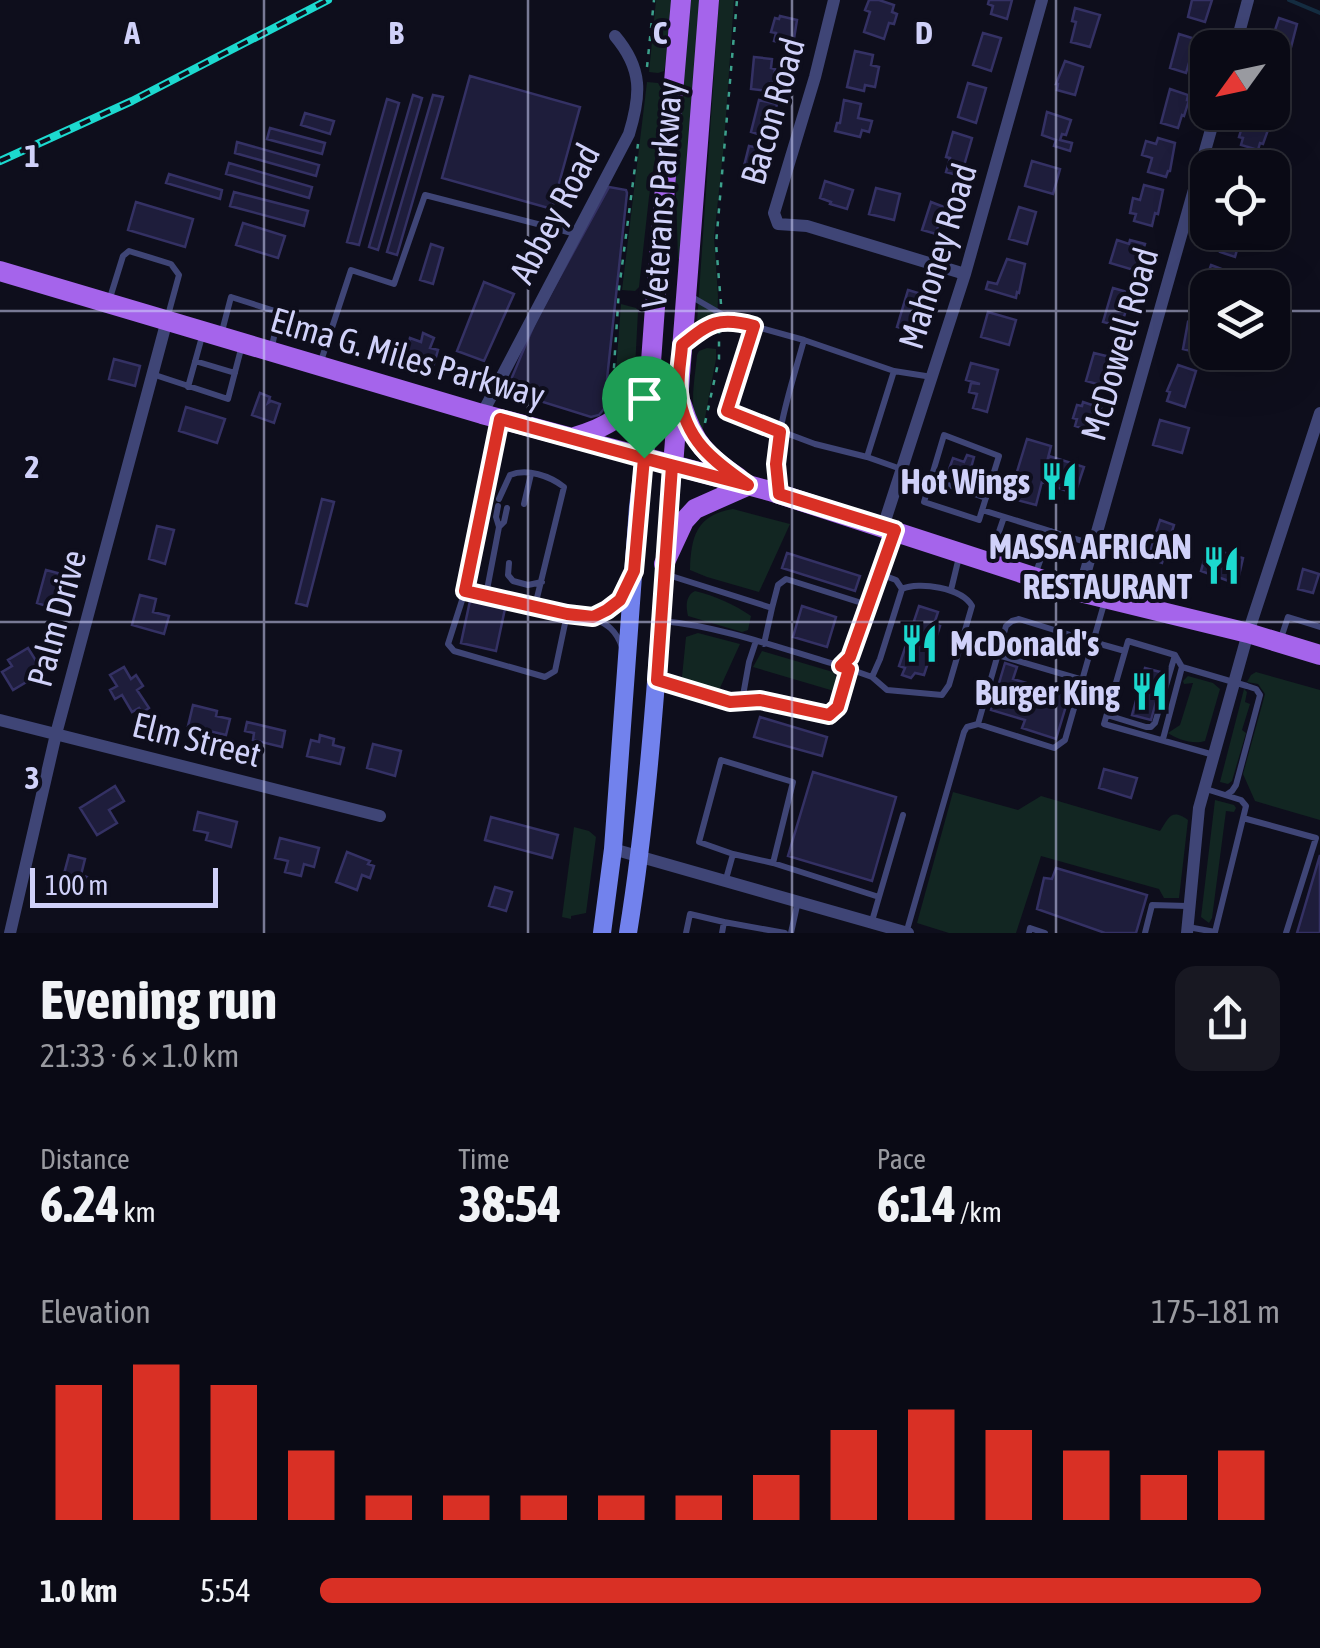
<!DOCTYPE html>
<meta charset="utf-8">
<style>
body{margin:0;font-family:"Asap Condensed",sans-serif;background:#181822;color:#f1f3f6;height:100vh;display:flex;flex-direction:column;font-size:38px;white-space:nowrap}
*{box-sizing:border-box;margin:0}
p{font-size:32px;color:#999aa0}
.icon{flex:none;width:55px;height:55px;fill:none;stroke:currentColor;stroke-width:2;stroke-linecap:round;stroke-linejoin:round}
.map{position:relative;height:933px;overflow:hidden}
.details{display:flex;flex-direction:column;background:#0a0a15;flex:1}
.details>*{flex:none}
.needle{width:65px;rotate:237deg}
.tools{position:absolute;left:1190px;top:30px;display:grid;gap:20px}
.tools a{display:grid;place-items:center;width:100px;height:100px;border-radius:20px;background:#0a0a15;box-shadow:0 10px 40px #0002,0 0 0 2px #2a2b34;font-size:50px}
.scale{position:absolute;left:30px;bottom:25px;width:188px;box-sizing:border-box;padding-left:10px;border:5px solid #d0d1f9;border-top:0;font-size:28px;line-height:35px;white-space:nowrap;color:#d0d1f9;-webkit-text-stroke:8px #0e0e1c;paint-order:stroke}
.pin{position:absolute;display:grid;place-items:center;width:85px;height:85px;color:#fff;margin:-102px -42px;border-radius:50% 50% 50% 0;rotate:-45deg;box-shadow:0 0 10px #0007}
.pin .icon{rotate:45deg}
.round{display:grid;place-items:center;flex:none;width:105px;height:105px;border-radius:20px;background:#181822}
.overview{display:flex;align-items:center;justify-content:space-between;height:170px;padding:0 40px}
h1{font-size:55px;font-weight:700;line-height:75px}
.stats{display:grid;grid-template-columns:repeat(3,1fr);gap:15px;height:170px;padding:10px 40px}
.stats div{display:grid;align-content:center}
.stats b{font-size:50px;font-weight:700}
.stats small{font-size:28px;font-weight:400}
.stats p{font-size:28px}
.chart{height:280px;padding:20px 40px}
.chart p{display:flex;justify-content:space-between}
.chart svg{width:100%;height:180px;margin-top:10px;stroke:#d93025;stroke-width:6}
ul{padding:0 40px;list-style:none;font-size:32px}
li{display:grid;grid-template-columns:160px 120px 1fr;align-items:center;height:75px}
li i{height:25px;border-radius:12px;background:#d93025}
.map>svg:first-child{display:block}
</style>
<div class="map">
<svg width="1320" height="933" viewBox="0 0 1320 933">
<rect width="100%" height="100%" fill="#0e0e1c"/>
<path fill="#122622" d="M656,0H672L665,67L664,71L658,73L649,72Z
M689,0H701L683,259H678L675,162Z
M719,0H734L724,144L714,237L718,296L717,334L703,333L698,329L697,323Z
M647,82L658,83L663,91L660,128L649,197L639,287L635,291L622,290Z
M621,304L636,308L638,311L634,388L627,402L618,399L615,384Z
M707,348L716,349V359L702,434C687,413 695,380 697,355L699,351Z
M733,509L790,524L759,592L707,577L690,570C691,537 696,515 733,509Z
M695,591C715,596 734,604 751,616L748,630L742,632L688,616C686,607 685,596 695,591Z
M698,633L740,644L719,690L682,677L686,637Z
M762,651L833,672L837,678L834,691L753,667Z
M1256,672L1320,690V820L1255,801L1243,774L1265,694L1258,684L1247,682L1251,675Z
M1188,676L1213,683L1220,689L1205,741C1193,745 1177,739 1168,733L1180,725L1193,683L1184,684L1183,681Z
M1244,689L1247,692L1245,702L1250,704L1242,730L1246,733L1232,781L1228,784L1220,782Z
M953,792L1018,810L1041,796L1160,831C1169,818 1171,808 1188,820L1179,898H1164L1159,889L1041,856L1016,933H949L917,923Z
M1215,800L1234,805L1236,808L1234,812L1226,811L1212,918L1209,923L1201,917Z
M574,827L589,831L596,837L586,913L571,916V919L562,917Z"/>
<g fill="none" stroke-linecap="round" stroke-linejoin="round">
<path stroke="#142c40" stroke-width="4" d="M1289,0L1320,13"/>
</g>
<path fill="#1e1d3b" stroke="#343164" stroke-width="2.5" d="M869,0H879L894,5L892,12L897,14L894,24L889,23L884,39L864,32L870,12L865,10Z
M989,0H1012L1007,19L991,14L993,6L988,4Z
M1192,0H1212L1205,22L1188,17Z
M1075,8L1100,15L1090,47L1071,42L1076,22L1072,21Z
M780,16L797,20L793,45L774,41L776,33L771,32L775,18L779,19Z
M1279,18L1297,24L1288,59L1272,54L1276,37L1273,36Z
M983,33L1001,38L991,71L973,65Z
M1179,34L1202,41L1198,58L1191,56L1186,73L1170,68Z
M855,51L873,55L871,65L879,67L875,87L865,85L864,91L847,87Z
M754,57L772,59L771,68L775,69L773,83H770L769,91L751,89Z
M1065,61L1083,67L1075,95L1057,90L1058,84H1056Z
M470,76L580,107L552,209L442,178Z
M968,83L986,88L976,123L958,117Z
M1170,89L1188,95L1187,100H1189L1184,116L1182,115L1178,128L1161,123Z
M413,95L422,98L378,250L369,247Z
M433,95L443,97L397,255L387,252Z
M387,99L399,103L359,245L347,242Z
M759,100L777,104L768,137L751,132Z
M844,100L861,104L858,118L872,121L869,132L862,130L860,137L835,131L837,123H840Z
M1047,112L1071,120L1066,135L1062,134L1060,140L1072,143L1070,151L1054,146L1056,140L1042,135Z
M305,113L334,121L330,134L301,125Z
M1249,120L1265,125L1264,129L1268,130L1263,144L1260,143L1258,150L1241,145L1243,138L1239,137L1242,127L1246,128Z
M270,128L325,143L322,154L267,139Z
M953,132L972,138L961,176L946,172L950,158L946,157Z
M1158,138L1175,143L1170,171H1168L1166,177L1148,172L1152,158L1142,155L1146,141L1156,144Z
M237,142L319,165L316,176L235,153Z
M749,146L765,149L759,174L743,170Z
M1032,161L1060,169L1053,194L1025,186Z
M229,163L312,187L309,198L226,174Z
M169,174L222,190L220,199L166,183Z
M825,181L853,190L847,209L830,204L831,202L820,198Z
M1144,185L1163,190L1158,214L1155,213L1152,226L1134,221L1136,214L1130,213L1133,198L1140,200Z
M609,187L626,190L627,193L607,379L612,399L599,415L591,417L514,393L510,389V382L536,320Z
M876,188L900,194L894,220L869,214Z
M234,192L308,211L304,226L230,206Z
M136,202L193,219L185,247L128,230Z
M931,202L952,210L948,223L940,220L936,234L922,230Z
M1019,207L1036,212L1027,244L1009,239Z
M243,223L285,236L278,258L236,245Z
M1223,232H1242L1235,257L1220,252Z
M1117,240L1129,244L1130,240L1145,244L1137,271L1110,263Z
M431,244L443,248L433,284L420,280Z
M1007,259L1025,264L1019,293L1017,292L1016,298L986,289L988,282L997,284Z
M1211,265L1227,271L1224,288H1208V300L1200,297Z
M484,282L514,294L484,361L457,351Z
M1113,288L1131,293L1121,327L1103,322Z
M908,290L925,295L914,332L897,327Z
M988,312L1016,320L1009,345L981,337Z
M1193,313L1208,317L1199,353L1183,349L1188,322L1191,323Z
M423,333L434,338L430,348L438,350L434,364L405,356L410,338L421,342Z
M1094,353L1114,358L1104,386L1086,381Z
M114,359L140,366L135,386L109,379Z
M971,363L998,370L987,412L973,408L977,394L969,392L971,383L980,384L966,380Z
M1178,365L1196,371L1185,407L1167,401L1170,392L1167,391Z
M260,393L270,397L268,403L271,401L280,404L274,423L252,415Z
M1083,402L1101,408L1094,432L1075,426L1077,419L1073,418L1077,405L1082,406Z
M186,407L225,419L217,443L179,431Z
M1160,420L1189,428L1182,453L1153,445Z
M1027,439L1051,446L1036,505L1009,498Z
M967,455L974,457L971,468L984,472L981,485L961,480V476L948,472L953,458L964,462Z
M1049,456L1084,467L1075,494L1042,482Z
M322,499L334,502L307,606L296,603Z
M1160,520L1174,525L1162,563L1148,558Z
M157,526L174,530L165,564L149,559Z
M787,553L860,576L855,591L782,568Z
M1206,553L1224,560L1226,553L1243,558L1237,584L1201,571Z
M1303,569L1319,574L1313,593L1298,589Z
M46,570L61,574L52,608L37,603Z
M140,595L156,599L153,612L169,616L164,634L132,625Z
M471,596L506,604L496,651L461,643Z
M802,606L836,617L827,647L793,637Z
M919,606L938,612L934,624L940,626L924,675L915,673L911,678L902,675L905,668L899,666Z
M28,648L43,672L13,690L2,672L12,666L8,660Z
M1005,663L1017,667L1013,679L1069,696L1056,739L1022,728L1025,720L991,710Z
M124,667L131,679L136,675L143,686L137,690L149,708L142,713L139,708L132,712L122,695L115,699L110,690L117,686L110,675Z
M1145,668L1164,673L1151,720L1132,715Z
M193,705L217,711L216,716L230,719L226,735L188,726Z
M760,717L827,737L822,756L754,737Z
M247,722L285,731L282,747L253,740L254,733L245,731Z
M320,735L334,739L333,745L344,748L340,764L307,756L311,740L319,742Z
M373,744L401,751L395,776L367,768Z
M1104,769L1137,778L1131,798L1099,788Z
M813,772L896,797L872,881L788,856Z
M115,786L124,801L109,810L117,823L97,835L80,808Z
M198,812L237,822L231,847L206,840L208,833L194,830Z
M491,817L558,835L552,858L485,840Z
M280,838L319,848L314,867L304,864L301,876L285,872L288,861L275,858Z
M347,852L370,861L368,864L374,866L370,878L362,875L357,890L336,882Z
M69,855L85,859L81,875L87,877L84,891L61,885Z
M1320,855V933H1297Z
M1056,868L1147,895L1136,933H1105L1037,909L1044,878L1052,879Z
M495,887L512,892L506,911L489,906Z"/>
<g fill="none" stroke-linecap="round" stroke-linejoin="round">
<path stroke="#3ca18c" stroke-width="2.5" stroke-dasharray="5 8" stroke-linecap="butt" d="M647,67L654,0
M721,304L716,244L737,0
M615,394L613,383L619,289L638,144
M705,423L719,359V332"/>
<path stroke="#3f4576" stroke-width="6" d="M109,301L123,256L129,251L171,264L179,275L167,319
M732,320L804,340
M754,326L727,411L815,444L867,457
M221,335L231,297L275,311L279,314L272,346
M687,341L708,324L732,320L692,297
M195,361L235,373
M320,364L351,270L394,284L425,195L576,234
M894,371L932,377
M152,374L228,399L241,349
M188,387L203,333
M499,421L465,591L567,614L593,617
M944,435L999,456L979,520L924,502Z
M931,479L986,498
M778,488C772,438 791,388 804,340L894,371L867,457L901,469
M499,499L510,475C527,468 550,476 564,487L535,606
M524,504L531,474
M982,510L1092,544
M500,526L504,522L507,508
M990,558L1004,517
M509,563L508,575L513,581L528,585L542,582
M1036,572L1051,531
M880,574L896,580L902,589
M668,575L772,608L778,585L786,579L868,605
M951,590L959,557
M465,591L448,644L454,651L545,677L555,671L567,614
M486,595L499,527L496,517L498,506
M1104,604L1093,642L1125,651
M1019,619L1093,642L1065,740L1054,748L978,724L1006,626L1012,621Z
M663,621C723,627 782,649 841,666L850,657L894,534
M1280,641L1288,617L1320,627
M764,644L772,608
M622,647C616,630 608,625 593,617C607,611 617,604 625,590
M998,655L1083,680
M841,666L872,677L887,690L942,695L949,685L972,606C962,588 919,581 902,589L880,659L872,677
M1182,667L1247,686L1256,689L1260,695L1236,785L1232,791L1226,795
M658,680L730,702L760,700L829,715L838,707L849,669
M742,701L749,662L756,641
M1107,715L1146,727H1151L1155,723L1175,655
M1163,739L1182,667L1175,655L1128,641L1104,724L1214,755
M1243,818L1316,838L1286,933
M733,854L773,863L879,897
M726,879L733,854L699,842L721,760L793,782L773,863
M872,921L903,815
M724,922L785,933
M1188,927L1215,932L1246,806L1241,800L1206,789
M907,930L964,732L967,727L978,724
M686,933L690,914L724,922L722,933
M791,933L798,901
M1029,933L1030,928L1045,933
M1145,933L1152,905L1187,906"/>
<path stroke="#3f4576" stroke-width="12" d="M834,0L815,77L774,213L778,224L807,226L965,274
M1235,48L1248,0
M482,414L629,134C641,95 643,69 615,36
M883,527L965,274L1042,0
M1080,592L1216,112
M0,720L380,816
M613,849L908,933
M10,933L56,734L167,320
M1187,933L1199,808L1248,633L1320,413"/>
<path stroke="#7282ed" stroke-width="18" d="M602,933L613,849L638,507L644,458
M628,933C653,778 659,622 673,466"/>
<path stroke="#a564eb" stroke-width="20" d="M0,271L482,414L770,491L1080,592L1248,633L1320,655
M682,405C693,442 707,457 739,478
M571,438C610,427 627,415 649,380
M644,458L656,293L681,0
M673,466L709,0
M664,564L684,521L695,509L749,485"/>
<defs>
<path id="rail" d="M0,161L132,101L328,0"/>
</defs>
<use href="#rail" stroke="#1cd9cf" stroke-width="8"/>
<use href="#rail" stroke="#0e0e1c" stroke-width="4" stroke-dasharray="11" stroke-linecap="butt"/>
</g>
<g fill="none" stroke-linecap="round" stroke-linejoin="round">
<defs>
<path id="route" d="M644,458L634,571L620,600L607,610L593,617L567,614L465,591L500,419L672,466L657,680L730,702L760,700L829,715L838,707L849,669L841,666L850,657L895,530L779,494L776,464L780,432L727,411L754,326C719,316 709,323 682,345C681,360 677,378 679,393C685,440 712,460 748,485L644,458"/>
</defs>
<use href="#route" stroke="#fff" stroke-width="20"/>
<use href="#route" stroke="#d93025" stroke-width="12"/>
</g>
<path fill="none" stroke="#d0d1f9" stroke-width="2.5" stroke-opacity="0.55" d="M264,0V933M528,0V933M792,0V933M1056,0V933M0,311H1208M1272,311H1320M0,622H1320"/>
<defs>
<symbol id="restaurant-bare" viewBox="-9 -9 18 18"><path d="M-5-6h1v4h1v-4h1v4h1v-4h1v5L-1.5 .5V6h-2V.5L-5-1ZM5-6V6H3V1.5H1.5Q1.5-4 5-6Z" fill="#1cd9cf" stroke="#0e0e1c" stroke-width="2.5" paint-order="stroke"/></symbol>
</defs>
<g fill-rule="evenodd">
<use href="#restaurant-bare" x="1032" y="454" width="55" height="55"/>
<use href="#restaurant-bare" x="1194" y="538" width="55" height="55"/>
<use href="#restaurant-bare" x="892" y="616" width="55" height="55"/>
<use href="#restaurant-bare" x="1122" y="664" width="55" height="55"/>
</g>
<g text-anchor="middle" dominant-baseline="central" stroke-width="8" stroke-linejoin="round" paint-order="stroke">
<g font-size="35" fill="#d0d1f9" stroke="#0e0e1c">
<text transform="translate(772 111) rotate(-74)">Bacon Road</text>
<text transform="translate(661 195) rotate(-86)">Veterans Parkway</text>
<text transform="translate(554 213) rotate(-62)">Abbey Road</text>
<text transform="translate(937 256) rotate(-73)">Mahoney Road</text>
<text transform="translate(1119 344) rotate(-74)">McDowell Road</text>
<text transform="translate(408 357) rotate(16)">Elma G. Miles Parkway</text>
<text transform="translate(56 618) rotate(-75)">Palm Drive</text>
<text transform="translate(197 739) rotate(14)">Elm Street</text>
</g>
<g font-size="35" font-weight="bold" fill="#d0d1f9" stroke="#0e0e1c" text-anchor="end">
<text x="1030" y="481">Hot Wings</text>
<text x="1192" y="546">MASSA AFRICAN<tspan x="1192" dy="40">RESTAURANT</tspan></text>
<text x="950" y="643" text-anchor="start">McDonald's</text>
<text x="1120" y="692">Burger King</text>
</g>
</g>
<g font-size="32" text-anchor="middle" font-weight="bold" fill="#d0d1f9" stroke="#0e0e1c" stroke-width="8" stroke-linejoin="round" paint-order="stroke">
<text x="132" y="44">A</text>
<text x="396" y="44">B</text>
<text x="660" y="44">C</text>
<text x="924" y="44">D</text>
<text x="32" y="167">1</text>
<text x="32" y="478">2</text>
<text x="32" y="789">3</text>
</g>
</svg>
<div class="tools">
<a><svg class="needle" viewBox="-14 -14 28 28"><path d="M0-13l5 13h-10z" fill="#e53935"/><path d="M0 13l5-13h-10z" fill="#999aa0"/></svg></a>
<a><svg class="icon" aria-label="locate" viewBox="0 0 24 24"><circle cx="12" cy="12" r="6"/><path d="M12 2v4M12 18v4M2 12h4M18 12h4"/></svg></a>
<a><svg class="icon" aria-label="layers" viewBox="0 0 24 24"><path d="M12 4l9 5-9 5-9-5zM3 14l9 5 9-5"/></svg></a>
</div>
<div class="scale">100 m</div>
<div class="pin" style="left:644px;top:458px;background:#1e9e55"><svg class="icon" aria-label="arrive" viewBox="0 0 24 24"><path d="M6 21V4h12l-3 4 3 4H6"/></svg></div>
</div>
<section class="details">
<div class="overview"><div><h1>Evening run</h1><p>21:33 · 6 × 1.0 km</p></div><a class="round"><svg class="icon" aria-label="share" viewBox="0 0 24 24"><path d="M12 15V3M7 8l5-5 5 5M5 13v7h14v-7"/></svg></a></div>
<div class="stats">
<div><p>Distance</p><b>6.24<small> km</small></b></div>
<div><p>Time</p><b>38:54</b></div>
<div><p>Pace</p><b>6:14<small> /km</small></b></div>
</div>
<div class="chart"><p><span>Elevation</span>175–181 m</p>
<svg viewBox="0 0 160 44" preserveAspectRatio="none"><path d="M5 44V11M15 44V6M25 44V11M35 44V27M45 44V38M55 44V38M65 44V38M75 44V38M85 44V38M95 44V33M105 44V22M115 44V17M125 44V22M135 44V27M145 44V33M155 44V27"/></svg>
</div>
<ul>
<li><b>1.0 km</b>5:54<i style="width:98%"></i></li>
</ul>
</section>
